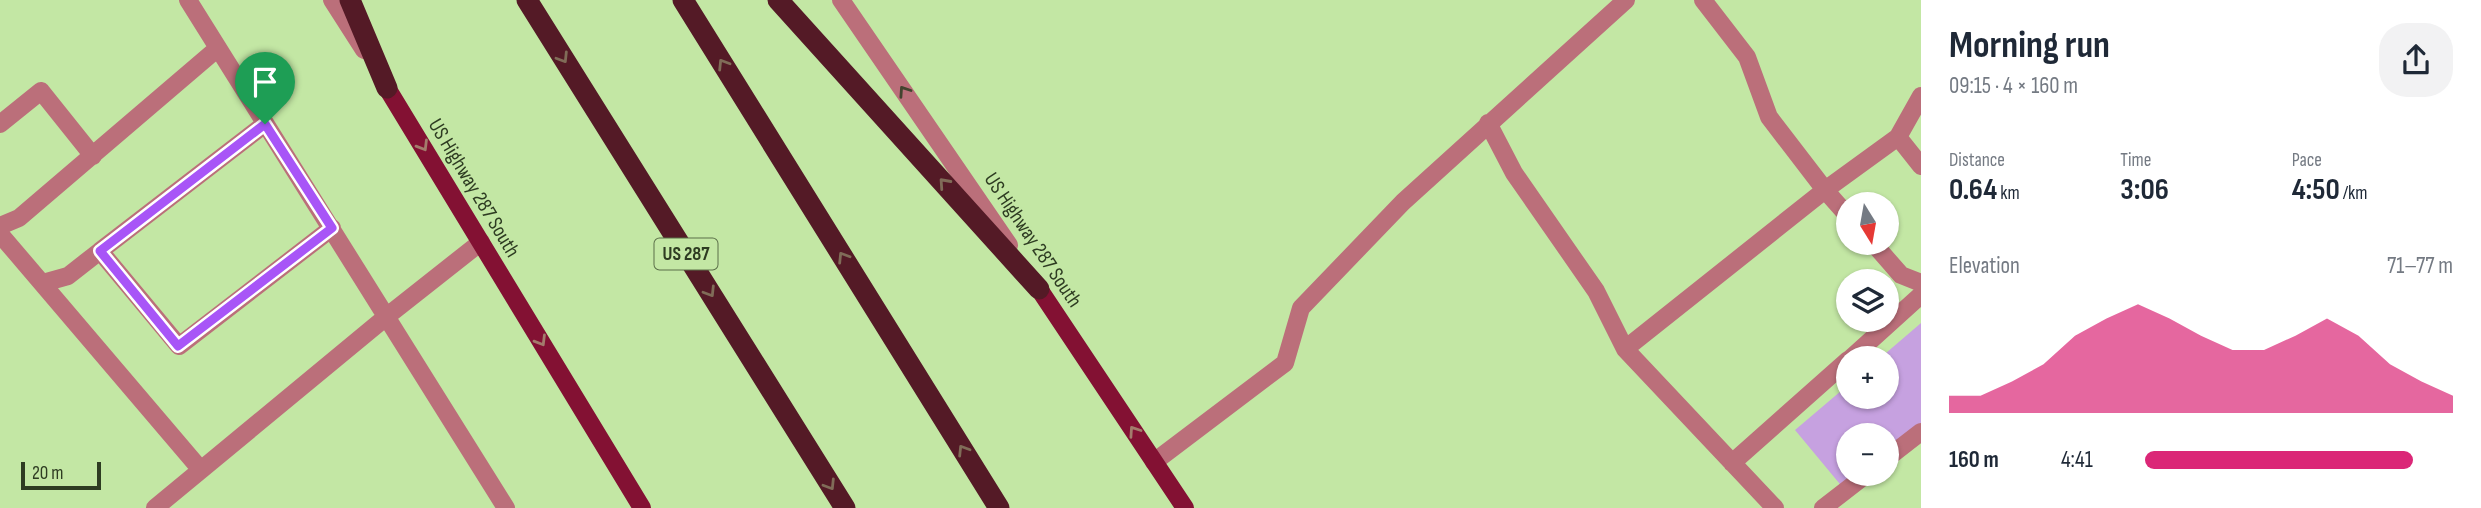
<!DOCTYPE html>
<meta charset="utf-8">
<style>
body{margin:0;font-family:"Sofia Sans Condensed",sans-serif;background:#f2f2f3;color:#1f2937;height:100vh;display:flex;flex-direction:column;font-size:26px;white-space:nowrap}
*{box-sizing:border-box;margin:0}
p{font-size:23px;color:#747a83}
.icon{flex:none;width:38px;height:38px;fill:none;stroke:currentColor;stroke-width:2;stroke-linecap:round;stroke-linejoin:round}
.map{position:relative;flex:1;overflow:hidden}
.drawer{display:flex;flex-direction:column;background:#fff;width:560px}
.drawer>*{flex:none}
.needle{width:46px;rotate:169deg}
.buttons{position:absolute;left:1836px;top:192px;display:grid;gap:14px}
.buttons a{display:grid;place-items:center;width:63px;height:63px;border-radius:50%;background:#fff;box-shadow:0 2px 5px #0004;font-size:35px}
.scale{position:absolute;left:21px;bottom:18px;width:80px;box-sizing:border-box;padding-left:7px;border:4px solid #2e3c22;border-top:0;font-size:19px;line-height:24px;white-space:nowrap;color:#2e3c22;-webkit-text-stroke:5px #c3e7a4;paint-order:stroke}
.pin{position:absolute;display:grid;place-items:center;width:60px;height:60px;color:#fff;margin:-72px -30px;border-radius:50% 50% 50% 0;rotate:-45deg;box-shadow:0 0 7px #0007}
.pin .icon{rotate:45deg}
.round{display:grid;place-items:center;flex:none;width:74px;height:74px;border-radius:28px;background:#f2f2f3}
.head{display:flex;align-items:center;justify-content:space-between;height:119px;padding:0 28px}
h1{font-size:38px;font-weight:700;line-height:52px}
.stats{display:grid;grid-template-columns:repeat(3,1fr);gap:10px;height:119px;padding:7px 28px}
.stats div{display:grid;align-content:center}
.stats b{font-size:30px;font-weight:700}
.stats small{font-size:19px;font-weight:400}
.stats p{font-size:19px}
.chart{height:196px;padding:14px 28px}
.chart p{display:flex;justify-content:space-between}
.chart svg{width:100%;height:126px;margin-top:7px;fill:#db2777;opacity:.7}
ul{padding:0 28px;list-style:none;font-size:23px}
li{display:grid;grid-template-columns:112px 84px 1fr;align-items:center;height:52px}
li i{height:18px;border-radius:9px;background:#db2777}
main{display:flex;flex:1;min-height:0}
.map>svg:first-child{display:block}
</style>
<main>
<div class="map">
<svg width="1921" height="508" viewBox="0 0 1921 508">
<defs>
<filter id="shadow"><feDropShadow dx="6" dy="6" stdDeviation="0" flood-color="#0004"/></filter>
</defs>
<rect width="100%" height="100%" fill="#c3e7a4"/>
<path fill="#c6a1e0" filter="url(#shadow)" d="M1921,323V424L1886,453V436H1848V474H1861L1844,489L1795,430L1848,385V397H1886V359H1879Z"/>
<g fill="none" stroke-linecap="round" stroke-linejoin="round">
<path stroke="#bb6f7a" stroke-width="18" d="M188,0L506,508
M332,0L364,50
M841,0L1009,245
M1703,0L1747,57L1769,117L1825,190L1848,216
M1488,123L1514,173L1596,291L1625,349L1775,508
M0,124L41,91L93,156
M265,124L100,251L179,346L332,228
M1898,137L1921,166
M0,226L19,218L218,48
M0,234L201,470
M1873,243L1901,275L1921,283
M43,283L68,276L100,251
M1625,349L1825,190L1898,137L1921,96
M1850,359L1921,295
M1886,459L1921,432
M1154,462L1285,363L1301,308L1403,202L1626,0
M1732,463L1848,360
M155,508L386,317L481,242
M1823,508L1867,474"/>
<path stroke="#831133" stroke-width="18" d="M387,88L642,508
M1039,289L1185,508"/>
<path stroke="#541a26" stroke-width="21" d="M350,0L387,88
M527,0L845,508
M683,0L999,508
M778,0L1039,289"/>
</g>
<defs><path id="oneway-chevron" d="M-2-3.5L2.5 0L-2 3.5" fill="none" stroke-width="1.6" stroke-linecap="round" stroke-linejoin="round" transform="scale(1.75)"/></defs>
<g stroke="#806c58">
<use href="#oneway-chevron" transform="translate(563 58) rotate(58)"/>
<use href="#oneway-chevron" transform="translate(723 64) rotate(-122)"/>
<use href="#oneway-chevron" transform="translate(944 183) rotate(-132)"/>
<use href="#oneway-chevron" transform="translate(843 257) rotate(-122)"/>
<use href="#oneway-chevron" transform="translate(710 292) rotate(58)"/>
<use href="#oneway-chevron" transform="translate(963 450) rotate(-122)"/>
<use href="#oneway-chevron" transform="translate(830 485) rotate(58)"/>
</g>
<use stroke="#43442f" href="#oneway-chevron" transform="translate(904 91) rotate(-124)"/>
<g stroke="#a37c6c">
<use href="#oneway-chevron" transform="translate(423 146) rotate(59)"/>
<use href="#oneway-chevron" transform="translate(541 341) rotate(59)"/>
<use href="#oneway-chevron" transform="translate(1134 431) rotate(-124)"/>
</g>
<g fill="none" stroke-linecap="round" stroke-linejoin="round">
<defs>
<path id="route" d="M265,124L332,228L178,346L100,251Z"/>
</defs>
<use href="#route" stroke="#fff" stroke-width="14"/>
<use href="#route" stroke="#a855f7" stroke-width="9"/>
</g>
<g text-anchor="middle" dominant-baseline="central" stroke-width="5" stroke-linejoin="round" paint-order="stroke">
<rect fill="#c3e7a4" stroke="#5b6f49" stroke-width="2" x="654.5" y="238.5" width="63" height="31" rx="5"/>
<g font-size="19" font-weight="bold" fill="#2e3c22">
<text x="686" y="254">US 287</text>
</g>
<g font-size="21" fill="#2e3c22" stroke="#c3e7a4">
<text transform="translate(474 188) rotate(59)">US Highway 287 South</text>
<text transform="translate(1033 240) rotate(56)">US Highway 287 South</text>
</g>
</g>
</svg>
<div class="buttons">
<a><svg class="needle" viewBox="-14 -14 28 28"><path d="M0-13l5 13h-10z" fill="#e53935"/><path d="M0 13l5-13h-10z" fill="#747a83"/></svg></a>
<a><svg class="icon" aria-label="layers" viewBox="0 0 24 24"><path d="M12 4l9 5-9 5-9-5zM3 14l9 5 9-5"/></svg></a>
<a>+</a>
<a>−</a>
</div>
<div class="scale">20 m</div>
<div class="pin" style="left:265px;top:124px;background:#1e9e55"><svg class="icon" aria-label="arrive" viewBox="0 0 24 24"><path d="M6 21V4h12l-3 4 3 4H6"/></svg></div>
</div>
<section class="drawer">
<div class="head"><div><h1>Morning run</h1><p>09:15 · 4 × 160 m</p></div><a class="round"><svg class="icon" aria-label="share" viewBox="0 0 24 24"><path d="M12 15V3M7 8l5-5 5 5M5 13v7h14v-7"/></svg></a></div>
<div class="stats">
<div><p>Distance</p><b>0.64<small> km</small></b></div>
<div><p>Time</p><b>3:06</b></div>
<div><p>Pace</p><b>4:50<small> /km</small></b></div>
</div>
<div class="chart"><p><span>Elevation</span>71–77 m</p>
<svg viewBox="0 0 160 44" preserveAspectRatio="none"><path d="M0 44V38L10 38L20 33L30 27L40 17L50 11L60 6L70 11L80 17L90 22L100 22L110 17L120 11L130 17L140 27L150 33L160 38V44z"/></svg>
</div>
<ul>
<li><b>160 m</b>4:41<i style="width:87%"></i></li>
</ul>
</section>
</main>
